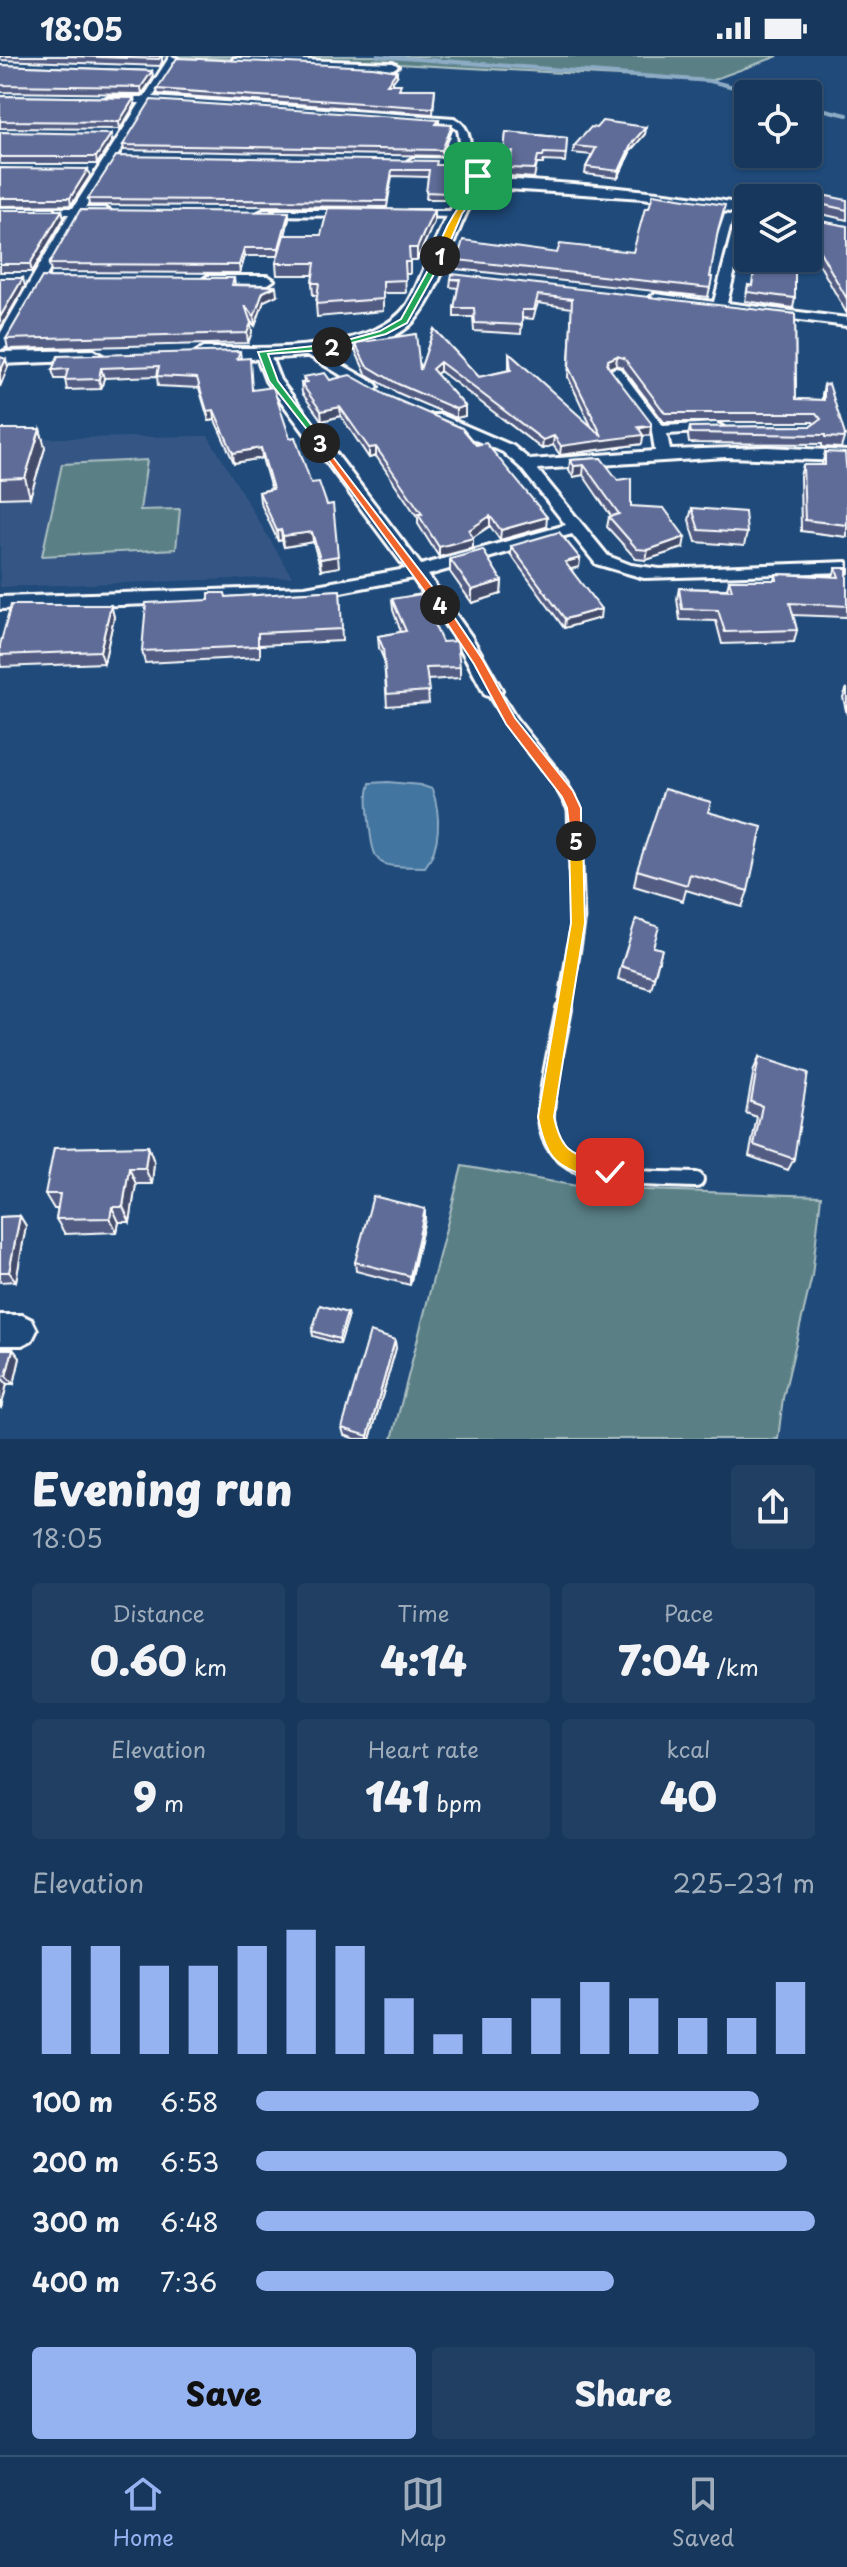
<!DOCTYPE html>
<meta charset="utf-8">
<style>
body{margin:0;font-family:"Playpen Sans",sans-serif;background:#203f62;color:#f1f3f6;height:100vh;display:flex;flex-direction:column;font-size:30px;white-space:nowrap}
*{box-sizing:border-box;margin:0}
p{font-size:26px;color:#9eacbb}
.icon{flex:none;width:44px;height:44px;fill:none;stroke:currentColor;stroke-width:2;stroke-linecap:round;stroke-linejoin:round}
.map{position:relative;height:1383px;overflow:hidden}
.side{display:flex;flex-direction:column;background:#17385c;flex:1}
.side>*{flex:none}
.buttons{position:absolute;left:734px;top:24px;display:grid;gap:16px}
.buttons a{display:grid;place-items:center;width:88px;height:88px;border-radius:8px;background:#17385c;box-shadow:0 2px 6px #0004,0 0 0 2px #365272;font-size:40px}
.pin{position:absolute;display:grid;place-items:center;width:68px;height:68px;color:#fff;margin:-34px;border-radius:16px;box-shadow:0 4px 12px #0006}
.km{position:absolute;width:40px;height:40px;margin:-20px;border-radius:50%;background:#222;color:#fff;font-size:22px;line-height:40px;text-align:center}
.round{display:grid;place-items:center;flex:none;width:84px;height:84px;border-radius:8px;background:#203f62}
.summary{display:flex;align-items:center;justify-content:space-between;height:136px;padding:0 32px}
h1{font-size:44px;font-weight:800;line-height:60px}
.stats{display:grid;grid-template-columns:repeat(3,1fr);gap:12px;height:136px;padding:8px 32px}
.stats div{display:grid;align-content:center;border-radius:8px;background:#203f62;text-align:center}
.stats b{font-size:40px;font-weight:800}
.stats small{font-size:22px;font-weight:400}
.stats p{font-size:22px}
.chart{height:224px;padding:16px 32px}
.chart p{display:flex;justify-content:space-between}
.chart svg{width:100%;height:144px;margin-top:8px;stroke:#95b2f1;stroke-width:6}
.cta{display:flex;gap:16px;margin-top:auto;padding:16px 32px}
.cta a{flex:1;height:92px;border-radius:8px;background:#95b2f1;color:#111;font-size:32px;font-weight:800;line-height:92px;text-align:center}
.cta a+a{background:#203f62;color:#f1f3f6}
ul{padding:0 32px;list-style:none;font-size:26px}
li{display:grid;grid-template-columns:128px 96px 1fr;align-items:center;height:60px}
li i{height:20px;border-radius:10px;background:#95b2f1}
.status{display:flex;justify-content:space-between;align-items:center;height:56px;padding:0 40px;background:#17385c;direction:ltr}
.status svg{height:22px;fill:currentColor}
.dock{display:flex;justify-content:space-around;align-items:center;height:112px;border-top:2px solid #365272;background:#17385c;font-size:22px;color:#9eacbb}
.dock a{display:grid;justify-items:center;gap:4px}
.dock .active{color:#95b2f1}
.map>svg:first-child{display:block}
</style>
<div class="status"><b>18:05</b><svg viewBox="0 0 49 12"><path d="M0 12V9h3v3zM5 12V6h3v6zM10 12V3h3v9zM15 12V0h3v12zM26 1h20v11H26zM47 4h2v5h-2z"/></svg></div>
<div class="map">
<svg width="847" height="1383" viewBox="0 0 847 1383">
<rect width="100%" height="100%" fill="#1f4a7a"/>
<filter id="ink" filterUnits="userSpaceOnUse"><feTurbulence type="fractalNoise" baseFrequency=".0125" numOctaves="2"/><feDisplacementMap in="SourceGraphic" scale="16" xChannelSelector="R" yChannelSelector="G"/><feConvolveMatrix kernelMatrix="1 2 1 2 8 2 1 2 1" color-interpolation-filters="sRGB"/></filter>
<g filter="url(#ink)">
<path fill="#365785" d="M208,380L292,521L0,531V383Z"/>
<path fill="#5a8086" stroke="#acc0c2" stroke-width="2" d="M145,0H778L710,25L397,8Z
M147,404L140,454L180,453L176,493L42,500L62,408Z
M462,1110L589,1132L821,1140L812,1220L783,1342L778,1383H392Z"/>
<path fill="#42759f" stroke="#8eacc5" stroke-width="2" d="M388,726L420,729L432,733C441,758 441,791 425,811C378,810 374,814 369,765C368,752 366,740 370,727Z"/>
<g fill="none" stroke-linecap="round" stroke-linejoin="round">
<path stroke="#8eacc5" stroke-width="4" d="M377,0L710,25L761,38
M808,50L847,59"/>
<defs>
<path id="lane-far1" d="M492,634L511,665L559,725L574,752L578,867L564,955"/>
<path id="lane" d="M564,953C559,981 545,1037 546,1063C551,1130 648,1121 696,1124"/>
<path id="street" d="M170,0L177,2L153,41L454,62C473,72 468,88 474,106C478,117 489,122 496,130L487,132L471,119L465,109L409,107L408,105L413,102L463,103L458,74L448,67L150,47L85,152H104L110,155L104,158H81L7,290L0,294V278L69,158H0V152H73L140,47H108L103,44L108,41H144Z
M234,2L393,7L398,10L393,13L231,7Z
M744,150L748,151V160L727,247L847,262V270L650,245L649,242L655,238L714,246L738,153Z
M264,154H352L358,157L352,160L260,159L258,157Z
M408,155H458L464,158L458,161L404,160L402,158Z
M208,220H268L274,224L268,228L204,227L202,224Z
M309,290L376,328L378,331L371,335L366,334L304,297V291Z
M262,292L269,296L280,324L421,509L566,469L521,412L503,396L431,365V359H441L513,390L530,404L655,395L652,375L608,316L615,312L620,313L663,370L716,367L723,371L716,375L667,378L670,394L767,391L847,395V405L726,401L537,413L608,500L631,509L660,513L847,506V516L644,522L596,508L572,478L428,519L471,580L502,634L492,641L485,639L457,586L413,522L305,543L0,553V541L305,531L406,513L266,325L255,296Z
M0,1259H22L32,1264L37,1274L32,1284L22,1289H0Z"/>
<path id="secondary" d="M515,124C593,129 670,135 748,149V159L643,142L507,133L482,137L468,154C450,190 441,233 415,264C380,306 256,302 203,304L193,298L203,292C259,291 371,299 407,249C426,219 442,148 472,130C485,123 501,124 515,124Z
M93,294L103,300L100,304L0,308V296Z"/>
</defs>
<use href="#lane-far1" stroke="#fff" stroke-width="17"/>
<use href="#lane" stroke="#fff" stroke-width="20"/>
<use href="#street" stroke="#fff" stroke-width="6"/>
<use href="#secondary" stroke="#fff" stroke-width="6"/>
<use href="#lane-far1" stroke="#1f4a7a" stroke-width="11"/>
<use href="#lane" stroke="#1f4a7a" stroke-width="14"/>
<use href="#street" fill="#1f4a7a" fill-rule="evenodd"/>
<use href="#secondary" fill="#1f4a7a" fill-rule="evenodd"/>
</g>
<path fill="#525d83" stroke="#fff" stroke-width="2" d="M0,0H162V6L160,10L0,4Z
M0,9L152,15L153,22L142,38L0,36Z
M397,20L391,28L401,33H435L433,58L158,38L157,33Z
M0,40L134,42L135,49L120,73L0,72Z
M439,64V68L452,74L442,100L124,94L123,89Z
M646,71L645,78L631,94L618,122L585,118L586,111L592,99L573,97L574,90L596,72Z
M0,76L112,85L97,108H0Z
M506,76L567,82L565,106L543,105V108H537L534,122L508,120L511,104H504Z
M437,109H449L447,143H426L428,121L392,120L387,151L89,149L88,143Z
M0,112L90,120L71,149L0,150Z
M847,144V164L809,155L811,146Z
M0,154H62L64,162L32,216H0Z
M434,154V166L417,204H410V218H405L406,237H383V255L317,261L316,248L317,239H313L312,227L313,219H277L276,207L278,200H245L240,217L51,216L49,208L289,156V163L285,179H321Z
M724,158L716,182L710,221H712L708,241L457,213V204L557,197L633,196Z
M810,163L847,170V258L808,188V172Z
M755,202H795V242L793,252L745,245L748,229L752,230Z
M234,222L235,229L277,239L264,245L255,270L250,264L252,276L248,287L8,293L6,283Z
M451,223L795,258L796,343L822,344V338L824,329L845,379L841,392L822,391V388L689,387L688,380L690,371L811,370L814,368L813,366H664L622,311L616,309L609,312L651,370L650,379L643,380L642,388L560,399L553,389L542,393L440,315L436,318L465,350V360L456,362L398,337L366,318L356,296L355,287L420,314L434,273L479,321L509,314V297L592,372L568,321L572,252L538,247L533,263L522,262L521,278L474,275L473,261H454V252L458,232L450,231Z
M240,295L241,303L253,334L290,382L339,511L321,514L313,486L284,491L282,484L278,485L260,446L259,436L271,433L262,402L234,407L215,364L209,365L199,332L158,330L157,320L104,322L101,333L67,334L65,323H55L52,314Z
M303,321L330,324L546,471L500,484L490,470L473,481V492L439,501L418,468V462L376,400L369,402L341,360L322,365L302,337L301,327H304Z
M0,373H40L45,392L30,441L0,442Z
M825,396L847,420V481L801,475L800,420L803,409H822Z
M601,402L631,450L683,492L646,504L636,503L607,471L609,461L611,460L583,419L573,421L569,414L570,404Z
M692,452L747,477L744,490L696,486L689,464Z
M511,490L580,502L579,511L571,513L600,562L564,572L511,499Z
M450,503L502,525L501,538L472,547L450,516Z
M836,512H847V563L846,561L793,559L797,574L794,586L722,588L716,565L680,564L677,543L679,532L727,533L729,524H774L776,518L833,520Z
M340,534L342,585L260,589V601L145,607L142,595L209,544L226,541Z
M392,543L442,586L460,611V622L427,624L429,647L387,650L384,604L379,592L378,580L401,576L393,554Z
M111,549L114,561L104,607L1,611L0,607V589Z
M847,632V659L843,641Z
M708,756L748,835L742,851L686,834L683,845L634,830L637,814Z
M654,891L662,893L651,933L618,923L621,910Z
M759,1001L794,1103L788,1114L749,1100L757,1061L746,1057L754,1013Z
M148,1090L154,1106L152,1128H136L130,1166H119L117,1176L65,1178L56,1163L58,1153H54L45,1138Z
M425,1153V1163L410,1229L356,1215L355,1206Z
M20,1160L26,1170L16,1225L0,1226V1161Z
M347,1257L348,1262L340,1288L313,1280L312,1275Z
M396,1292L370,1383H355L344,1379L342,1372Z
M0,1293H13L20,1302L14,1328H7L1,1352Z"/>
<path fill="#424c6a" stroke="#fff" stroke-width="2" d="M152,15L153,22L142,38L141,31Z
M397,15V20L387,33V28Z
M134,42L135,49L120,73L119,66Z
M452,69V74L442,100V94Z
M646,71L645,78L631,94L618,122L619,115L632,87Z
M111,78L112,85L97,108L96,101Z
M88,113L90,120L71,149L70,142Z
M62,154L64,162L32,216L30,208Z
M434,154V166L417,204V192Z
M289,156V163L280,200L279,192Z
M244,192L245,200L240,217L239,209Z
M23,222L25,230L0,273V261Z
M276,230L277,239L264,245L255,270L254,261L263,236Z
M251,267L252,276L248,287L247,277Z
M617,300L616,309L607,313L608,304Z
M6,303L8,311L0,331V316Z
M440,306V315L432,322V313Z
M101,312L104,322L101,333L99,323Z
M465,350V360L456,362V353Z
M340,351L341,360L322,365L321,355Z
M214,354L215,364L209,365L207,355Z
M651,370L650,379L643,380L642,388L560,399L561,390Z
M40,373L45,392L30,441L25,422Z
M554,380L553,389L542,393L543,384Z
M376,391V400L369,402V392Z
M261,392L262,402L234,407L233,397Z
M584,409L583,419L573,421L574,410Z
M490,460V470L472,482H473V492L439,501V491L469,474Z
M547,461L546,471L500,484L501,474Z
M281,474L282,484L278,485L277,475Z
M312,476L313,486L284,491L283,480Z
M685,481L683,492L646,504L648,494Z
M338,500L339,511L321,514L320,503Z
M580,502L579,511L564,515L565,506Z
M502,525L501,538L472,547V534Z
M111,549L114,561L104,607L100,595Z
M601,553L600,562L564,572L565,563Z
M148,1090L154,1106L152,1128L145,1112Z
M129,1112L136,1128L130,1166L123,1151Z
M112,1151L119,1166L117,1176L110,1162Z
M425,1153V1163L410,1229V1220Z
M20,1160L26,1170L16,1225L9,1216Z
M347,1257L348,1262L340,1288L339,1283Z
M395,1284L396,1292L370,1383H368V1380Z
M13,1293L20,1302L14,1328L6,1320Z
M0,1320L7,1328L1,1352L0,1351Z"/>
<path fill="#5f6c98" stroke="#fff" stroke-width="2" d="M66,0H161L159,3Z
M177,2L373,11L397,15L387,28H401L399,33H435L433,52L157,33Z
M0,9L152,15L141,31L0,29Z
M0,40L134,42L119,66L0,65Z
M151,44L439,64L436,68L452,69L442,94L123,89Z
M602,65L646,71L632,87L619,115L586,111L596,92L574,90L591,71L596,72Z
M0,76L111,78L96,101H0Z
M506,76L567,82L566,98L544,97L543,100H538L535,113L509,112L513,96L504,95Z
M116,100L437,105L436,109H449L447,137L426,136L429,114H392L387,145L88,143Z
M0,112L88,113L70,142H0Z
M653,138L725,149L718,174L710,221H712L710,232L457,204L463,184L557,197L560,188L633,196L645,152H649Z
M817,138L847,144V154L811,146Z
M328,152L434,154L417,192H409L410,206H405L406,224L383,225V243L316,248L319,227H312L315,207H276L284,179H321Z
M0,154H62L30,208H0Z
M80,154L289,156L279,192H244L239,209L49,208Z
M810,163L847,170V243L810,178Z
M756,202H795V242L747,236L748,229L752,230Z
M452,218L795,258L796,343L824,344V329L829,328L845,379L844,382L825,381V379L691,377L690,371L811,370L821,363L816,357H665L624,302L617,300L608,304L607,309L651,367V370L638,371L643,379L561,390L554,380L543,384L440,306L432,313L465,350L456,353L398,328L366,309L355,287L416,278L420,314L434,273L479,321L511,314L509,297L602,380L569,312L572,243L538,239L534,254H522V269L475,267L474,252H454L460,223H451Z
M42,221L234,222L232,229L276,230L263,236L254,261L245,249L251,267L247,277L6,283Z
M0,222H23L0,261Z
M240,295L237,303L250,302L252,334L273,331L290,382L295,381L311,427L319,426L327,449L333,448L338,500L320,503L312,476L283,480L281,474L277,475L259,436L273,433L261,392L233,397L214,354L207,355L197,322L157,320L159,310L101,312L99,323L65,324L68,313L52,314L58,300Z
M0,301L6,303L0,316Z
M325,317L330,324L350,319L386,339L462,372L476,389L486,387L547,461L501,474L490,460L469,474L473,482L439,491L418,458H422L376,391L369,392L340,351L321,355L301,327L307,326L303,321Z
M0,373H40L25,422L0,423Z
M825,396L845,397L847,420V469L805,464L803,409H825Z
M601,402L618,424L631,422V450L664,452L685,481L648,494L637,493L609,461L619,458L584,409L574,410L570,404Z
M692,452L745,456L747,477L699,474Z
M559,476L580,502L565,506L601,553L565,563L511,490Z
M483,494L502,525L472,534L450,503Z
M836,512H847V550L790,547L797,574L725,576L718,554L682,553L679,532L732,534L729,524H777L776,518L839,521Z
M340,534L342,573L258,577V590L142,595L146,547L209,544V537H225L226,541Z
M421,538L442,586L457,585L460,611L426,612L429,635L387,638L383,592L378,580L406,575L392,543Z
M11,549H111L100,595L0,599V589Z
M664,733L711,746L708,756L762,771L748,835L690,818L687,829L637,814Z
M636,863L659,871L653,891L662,893L654,921L621,910Z
M759,1001L808,1017L794,1103L754,1089L762,1050L751,1046Z
M148,1090L145,1112H129L123,1151H112L110,1162L56,1163L60,1138H45L54,1092Z
M373,1140L425,1153L410,1220L355,1206Z
M20,1160L9,1216H0V1161Z
M320,1249L347,1257L339,1283L312,1275Z
M370,1276L395,1284L368,1380L342,1372Z
M0,1293H13L6,1320L0,1319Z"/>
</g>
<path fill="#f5b400" stroke="#fff" stroke-width="2" d="M480,118L495,130L476,138L462,158L444,200L437,202C440,177 461,138 486,129L474,120Z"/>
<path fill="#22a559" stroke="#fff" stroke-width="2" d="M437,198L444,200L407,267L386,278L329,293V289L380,275L401,263Z"/>
<path fill="#22a559" stroke="#fff" stroke-width="2" d="M332,288L335,293L268,298L278,325L325,387L320,390L269,325L258,296Z"/>
<path fill="#f0652b" stroke="#fff" stroke-width="2" d="M320,384L444,546V551H436L316,387Z"/>
<path fill="#f0652b" stroke="#fff" stroke-width="2" d="M440,545L444,546L483,604L515,662L573,735L581,752V788H571L567,752L562,741L506,668L474,608L435,549Z"/>
<path fill="#f5b400" stroke="#fff" stroke-width="2" d="M576,779L583,785L585,867L554,1061C564,1107 581,1096 616,1110L619,1116L616,1122C608,1126 601,1123 592,1121C554,1112 545,1098 538,1061L571,867L569,785Z"/>
</svg>
<div class="buttons">
<a><svg class="icon" aria-label="locate" viewBox="0 0 24 24"><circle cx="12" cy="12" r="6"/><path d="M12 2v4M12 18v4M2 12h4M18 12h4"/></svg></a>
<a><svg class="icon" aria-label="layers" viewBox="0 0 24 24"><path d="M12 4l9 5-9 5-9-5zM3 14l9 5 9-5"/></svg></a>
</div>
<div class="pin" style="left:478px;top:120px;background:#1e9e55"><svg class="icon" aria-label="arrive" viewBox="0 0 24 24"><path d="M6 21V4h12l-3 4 3 4H6"/></svg></div>
<div class="pin" style="left:610px;top:1116px;background:#d93025"><svg class="icon" aria-label="check" viewBox="0 0 24 24"><path d="M5 12l5 5 9-10"/></svg></div>
<b class="km" style="left:440px;top:200px">1</b>
<b class="km" style="left:332px;top:291px">2</b>
<b class="km" style="left:320px;top:387px">3</b>
<b class="km" style="left:440px;top:549px">4</b>
<b class="km" style="left:576px;top:785px">5</b>
</div>
<section class="side">
<div class="summary"><div><h1>Evening run</h1><p>18:05</p></div><a class="round"><svg class="icon" aria-label="share" viewBox="0 0 24 24"><path d="M12 15V3M7 8l5-5 5 5M5 13v7h14v-7"/></svg></a></div>
<div class="stats">
<div><p>Distance</p><b>0.60<small> km</small></b></div>
<div><p>Time</p><b>4:14</b></div>
<div><p>Pace</p><b>7:04<small> /km</small></b></div>
</div>
<div class="stats">
<div><p>Elevation</p><b>9<small> m</small></b></div>
<div><p>Heart rate</p><b>141<small> bpm</small></b></div>
<div><p>kcal</p><b>40</b></div>
</div>
<div class="chart"><p><span>Elevation</span>225–231 m</p>
<svg viewBox="0 0 160 44" preserveAspectRatio="none"><path d="M5 44V11M15 44V11M25 44V17M35 44V17M45 44V11M55 44V6M65 44V11M75 44V27M85 44V38M95 44V33M105 44V27M115 44V22M125 44V27M135 44V33M145 44V33M155 44V22"/></svg>
</div>
<ul>
<li><b>100 m</b>6:58<i style="width:90%"></i></li>
<li><b>200 m</b>6:53<i style="width:95%"></i></li>
<li><b>300 m</b>6:48<i style="width:100%"></i></li>
<li><b>400 m</b>7:36<i style="width:64%"></i></li>
</ul>
<div class="cta"><a>Save</a><a>Share</a></div>
</section>
<nav class="dock">
<a class="active"><svg class="icon" aria-label="home" viewBox="0 0 24 24"><path d="M3 11l9-7 9 7M6 9v11h12V9"/></svg>Home</a>
<a><svg class="icon" aria-label="map" viewBox="0 0 24 24"><path d="M3 6l6-2 6 2 6-2v14l-6 2-6-2-6 2zM9 4v14M15 6v14"/></svg>Map</a>
<a><svg class="icon" aria-label="saved" viewBox="0 0 24 24"><path d="M7 4h10v16l-5-4-5 4z"/></svg>Saved</a>
</nav>
